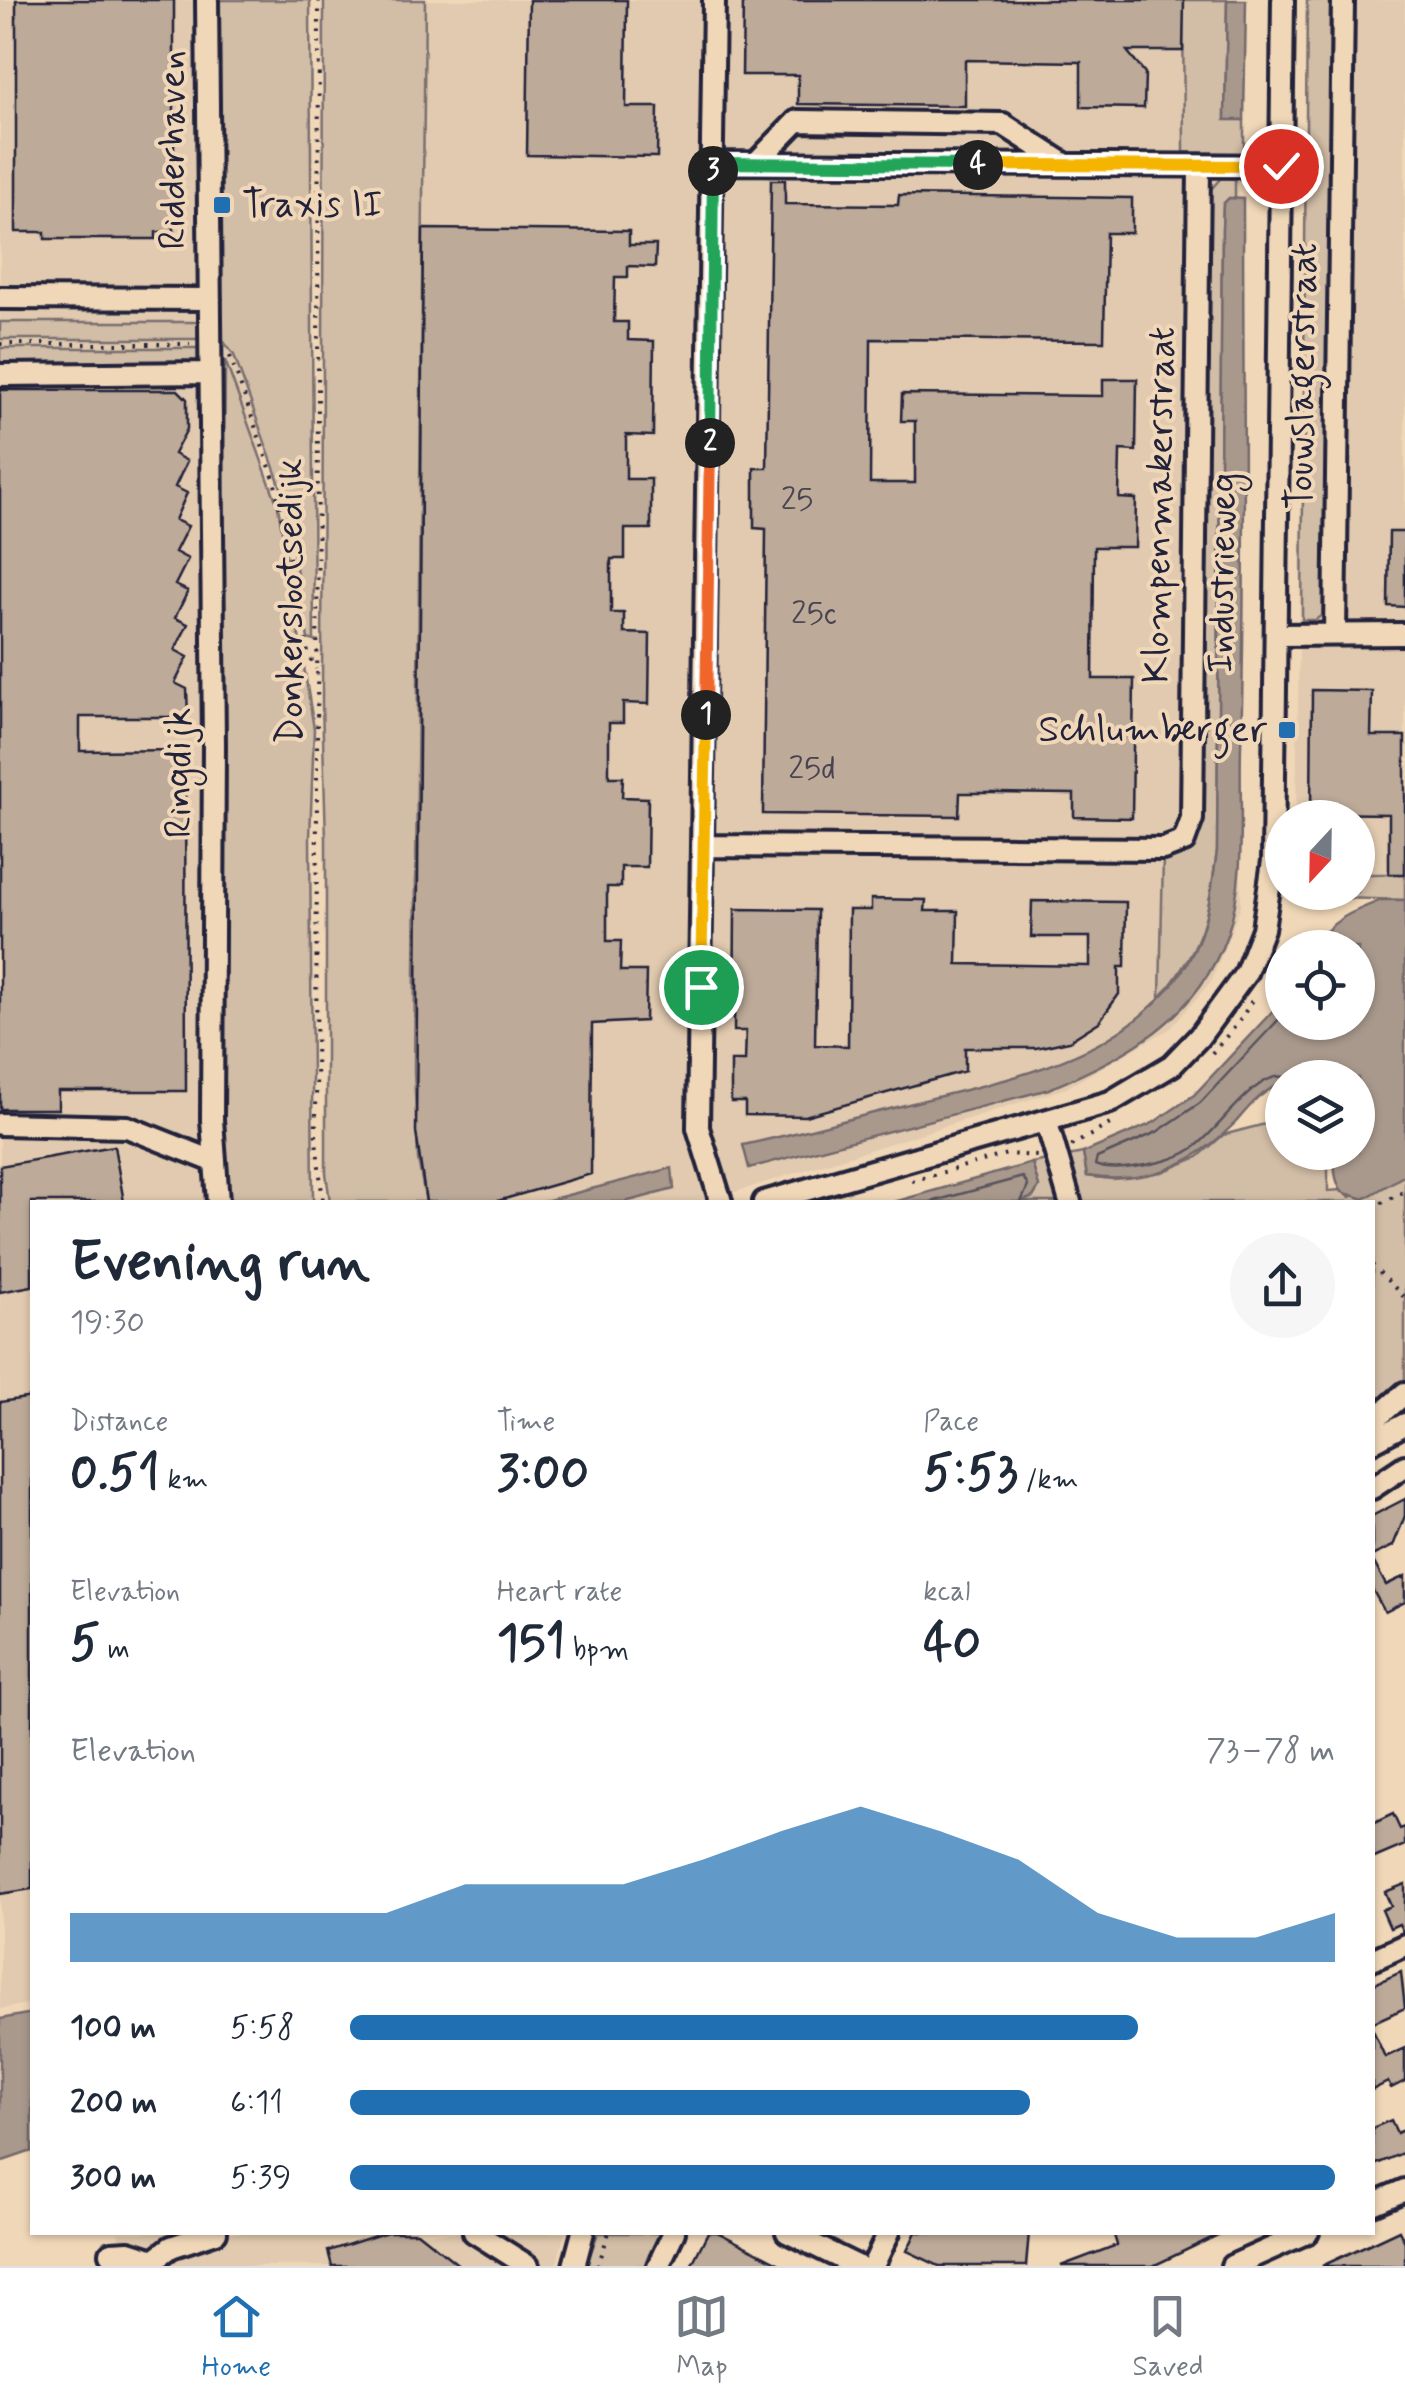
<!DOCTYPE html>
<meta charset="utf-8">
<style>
body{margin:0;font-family:Mynerve,sans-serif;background:#f6f6f7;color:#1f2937;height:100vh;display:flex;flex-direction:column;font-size:38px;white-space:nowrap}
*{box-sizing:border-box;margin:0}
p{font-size:32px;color:#747a83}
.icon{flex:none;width:55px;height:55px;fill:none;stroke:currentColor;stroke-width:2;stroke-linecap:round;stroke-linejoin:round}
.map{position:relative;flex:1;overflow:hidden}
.side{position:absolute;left:30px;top:1200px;width:1345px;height:1035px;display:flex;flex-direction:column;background:#fff;border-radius:0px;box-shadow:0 2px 8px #0004}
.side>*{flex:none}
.needle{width:65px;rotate:202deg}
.fabs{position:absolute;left:1265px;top:800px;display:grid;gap:20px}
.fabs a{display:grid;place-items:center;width:110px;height:110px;border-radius:50%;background:#fff;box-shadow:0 2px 8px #0004;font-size:50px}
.pin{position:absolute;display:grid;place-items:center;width:85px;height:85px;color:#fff;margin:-42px;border:5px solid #fff;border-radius:50%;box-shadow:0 2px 10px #0007}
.km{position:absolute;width:50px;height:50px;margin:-25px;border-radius:50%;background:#222;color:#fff;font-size:28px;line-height:50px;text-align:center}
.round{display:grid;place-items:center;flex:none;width:105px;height:105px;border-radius:52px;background:#f6f6f7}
.overview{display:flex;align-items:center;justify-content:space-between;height:170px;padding:0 40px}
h1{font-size:55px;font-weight:800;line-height:75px}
.figures{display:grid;grid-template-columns:repeat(3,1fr);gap:15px;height:170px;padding:10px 40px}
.figures div{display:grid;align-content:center}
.figures b{font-size:50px;font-weight:800}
.figures small{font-size:28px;font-weight:400}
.figures p{font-size:28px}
.chart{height:280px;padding:20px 40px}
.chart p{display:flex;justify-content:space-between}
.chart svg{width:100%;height:180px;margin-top:10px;fill:#1f6fb2;opacity:.7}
ul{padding:0 40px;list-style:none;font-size:32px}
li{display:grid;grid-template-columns:160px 120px 1fr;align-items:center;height:75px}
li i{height:25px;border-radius:12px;background:#1f6fb2}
.menu{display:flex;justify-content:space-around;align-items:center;height:140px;border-top:2px solid #e0e1e3;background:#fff;font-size:28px;color:#747a83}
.menu a{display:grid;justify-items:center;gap:5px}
.menu .active{color:#1f6fb2}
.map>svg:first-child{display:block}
</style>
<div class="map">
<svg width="1405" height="2266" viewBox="0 0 1405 2266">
<rect width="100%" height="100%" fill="#f0d7b8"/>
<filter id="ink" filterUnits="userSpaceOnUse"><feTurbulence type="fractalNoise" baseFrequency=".01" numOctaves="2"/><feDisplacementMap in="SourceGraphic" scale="20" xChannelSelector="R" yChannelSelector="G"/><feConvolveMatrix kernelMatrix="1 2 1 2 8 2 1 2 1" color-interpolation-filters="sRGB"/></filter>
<g filter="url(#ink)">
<path fill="#e1caaf" d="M0,0H260L262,1202H32V2003L0,2009Z
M371,0H1238L1241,905L1212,980L1171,1028L1066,1088L719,1197L683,1202H363Z
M1310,0H1405V895L1294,894L1358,892V818L1296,817Z
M118,2233H565L556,2266H128Z"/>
<path fill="#d2bda6" stroke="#7a7070" stroke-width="2.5" d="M218,0H310L314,641L308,639L284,496L234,355L218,334Z
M324,0H425L414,1071L418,1159L426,1202H330L326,1173V840L322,704Z
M1183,0H1227L1225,119L1244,120V153L1184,152Z
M1307,0H1330L1327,605L1325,613L1315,620H1302Z
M1221,178L1235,179V198H1229L1223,204L1222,230L1217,851C1208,916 1204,946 1160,998L1163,856L1183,854L1191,846L1203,198Z
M0,322H203V339H0Z
M0,348H204L200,363H0Z
M225,360L278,506L314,729L310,838L313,1202H230L228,1183L220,1039Z
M1358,874H1405V900L1310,897L1311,893L1358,892Z
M1265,1124L1282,1126V1152L1328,1155V1191L1341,1190L1350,1197L1405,1175V1417L1373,1436L1372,1202H1020L1033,1197L1039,1187L1032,1163L1083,1153L1087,1176L1112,1179L1162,1172L1198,1157L1223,1135Z
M598,2233H668L656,2266H586Z"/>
<path fill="#a9998d" stroke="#73696c" stroke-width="2.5" d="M1227,0H1246L1244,120H1225Z
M1229,198L1243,199C1243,381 1246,564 1241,746C1239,806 1247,878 1227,935C1197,1019 1126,1057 1049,1089L749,1168L743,1145C800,1133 856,1117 913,1103C1010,1078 1118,1061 1181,973C1207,936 1211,895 1217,851L1222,230L1223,204Z
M1382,900H1405V1175L1364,1199L1342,1192C1334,1179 1333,1167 1336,1153L1358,1152V1078H1282V1084C1262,1090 1249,1107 1235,1123C1194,1165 1146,1186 1087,1176L1083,1153L1153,1123L1194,1095L1282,1001V1022H1358V948L1315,947C1329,920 1354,911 1382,900Z
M1032,1163L1039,1187L1033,1197L1020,1202H894Z
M672,1168L674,1189L625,1202H541Z
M32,2013V2151L0,2162V2019Z"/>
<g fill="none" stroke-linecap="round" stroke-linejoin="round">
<path stroke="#58525c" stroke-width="2.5" d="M1282,1016L1200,1103L1157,1132L1097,1158L1095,1165C1107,1170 1120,1169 1133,1167C1154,1164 1175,1160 1192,1149C1218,1133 1258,1066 1288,1078
M931,1202L1023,1177L1028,1186L1021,1202"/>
</g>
<path fill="#bdaa99" stroke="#22223b" stroke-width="2.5" d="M16,0H174V232H156V239H45V232H16Z
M529,0H627L626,107H658L657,157L527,155Z
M743,0H1184L1183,51H1127L1145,73L1144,108L1081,107V62L965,60V106L798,104V75H742Z
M771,180H785V204L898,205L899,195L1132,198V233H1106L1104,341L871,339L870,483H915V421H901L902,394L1103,396V379H1137L1136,451L1120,450L1119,498L1136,499L1135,547H1094L1093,679H1134L1132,818L1074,817V794L995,793H960L959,816L763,814L766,529L754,528V468H767Z
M423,229L629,231V245H656L655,267L628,266V277H615L614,322H628V340L654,341L653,436L626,435V479H651V529H625V559H611V613H624V633L650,634L649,704L623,703V723H609V777H623L622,797L648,798L647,867H621V887H607V941H621L620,971H646L645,1021L592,1024L591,1174L494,1202H426L416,1132Z
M0,390H178L187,399V429L174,454L187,461L175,487L187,493L175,520L188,526L175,552L188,559L175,585L188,591L175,618L188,624L175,650L188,657L175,683L187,689L188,717H80V751L185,750L186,1091H58V1109H0Z
M1389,532H1405V607L1388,606Z
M1312,690L1372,691L1371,736H1405V874H1389V814L1311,813Z
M871,899L926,900L925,911H958L957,964L1090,966V937H1031L1032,901L1126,902L1125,967H1119V994L1099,1022L1069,1041L1036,1048H965V1071L805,1116L745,1115V1102H731V1061H745L746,1031H734L735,909L817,910L815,1045L848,1046L849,910H871Z
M114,1146L124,1202H32V1286L0,1292V1166Z
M32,1397V1889L0,1894V1402Z
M1405,1499V1516L1393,1546L1372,1556V1516Z
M1372,1559L1386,1585L1405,1576V1602L1385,1612L1372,1589Z
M1393,1814L1400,1829L1405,1827V1845L1372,1859V1824Z
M1405,1884V1931L1403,1932L1399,1924L1390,1928L1382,1910L1391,1906L1385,1892Z
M1401,1972L1405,2008L1372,2023V1985Z
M1372,2028L1385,2057L1405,2048V2081L1391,2088L1388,2082L1372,2090Z
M1391,2120L1397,2133L1405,2129V2152L1372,2166V2128Z
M1399,2230L1405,2242V2266H1322Z
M387,2232H417L460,2266H332L328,2251Z
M708,2232H717L784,2266H691Z
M916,2232H1029L1026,2266H939L907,2251Z
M1113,2232H1224L1153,2266H1061L1117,2245Z"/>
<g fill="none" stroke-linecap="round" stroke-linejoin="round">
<defs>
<path id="minor" d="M207,0L214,745L212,1120L218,1202
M714,0L698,1128L721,1202
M713,163L1281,166
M756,163L797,121L1003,124L1066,165
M0,298L210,299
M0,375L210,373
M1335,634L1343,0
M1277,635L1405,634
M704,846L1163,849L1184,841L1192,819L1199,167
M1047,1123L1070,1202
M0,1124L127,1127L213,1161
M764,1202L1110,1102L1172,1065L1199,1037L1246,973L1263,929L1273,861L1283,0
M1372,1422L1405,1393
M1372,1442L1405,1424
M1372,1488L1405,1466
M1372,1960L1405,1945
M1372,2204L1405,2190
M474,2232L528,2266
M787,2232L857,2266
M111,2253L129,2252L154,2260
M153,2266L154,2260L171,2247L216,2232
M574,2266L583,2232
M658,2266L674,2232
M873,2266L889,2232
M1232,2266L1308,2232"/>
</defs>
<use href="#minor" stroke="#22223b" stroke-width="28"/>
<path stroke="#22223b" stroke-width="4" stroke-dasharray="2.5 8" stroke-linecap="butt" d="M319,0L316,1140L323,1202
M0,344H190
M230,356L274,479L308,653L316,669
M1212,1053L1239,1022L1254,997
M1071,1146L1110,1124
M912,1181L1007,1154L1038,1156
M1372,1208L1405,1191
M1372,1265L1405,1298
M598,2266L609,2232"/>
<use href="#minor" stroke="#f0d7b8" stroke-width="20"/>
</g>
</g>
<g fill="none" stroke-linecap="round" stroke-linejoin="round" filter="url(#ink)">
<defs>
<path id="split-1" d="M701,987L706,715"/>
<path id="split-2" d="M706,715L710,443"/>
<path id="split-3" d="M710,443L713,171"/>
<path id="split-4" d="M713,171V163L978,165"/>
<path id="split-5" d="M978,165L1281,166"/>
</defs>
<use href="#split-1" stroke="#fff" stroke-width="20"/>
<use href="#split-2" stroke="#fff" stroke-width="20"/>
<use href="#split-3" stroke="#fff" stroke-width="20"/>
<use href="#split-4" stroke="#fff" stroke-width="20"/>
<use href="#split-5" stroke="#fff" stroke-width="20"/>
<use href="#split-1" stroke="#f5b400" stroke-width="12"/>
<use href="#split-2" stroke="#f0652b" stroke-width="12"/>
<use href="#split-3" stroke="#22a559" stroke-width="12"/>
<use href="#split-4" stroke="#22a559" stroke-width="12"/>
<use href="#split-5" stroke="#f5b400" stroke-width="12"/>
</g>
<g fill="#1f6fb2" stroke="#f0d7b8" stroke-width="4">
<rect x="212" y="195" width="20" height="20" rx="5"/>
<rect x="1277" y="720" width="20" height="20" rx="5"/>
</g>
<g text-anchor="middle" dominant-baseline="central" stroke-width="8" stroke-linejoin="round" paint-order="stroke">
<g font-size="32" fill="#494452">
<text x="797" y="500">25</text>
<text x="814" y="614">25c</text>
<text x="812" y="769">25d</text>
</g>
<g font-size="38" fill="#22223b" stroke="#f0d7b8">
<text transform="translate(173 150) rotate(-90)">Ridderhaven</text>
<text transform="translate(1303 376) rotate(-89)">Touwslagerstraat</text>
<text transform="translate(1160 505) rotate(-89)">Klompenmakerstraat</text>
<text transform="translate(1223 573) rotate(-89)">Industrieweg</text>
<text transform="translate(291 601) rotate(-90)">Donkerslootsedijk</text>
<text transform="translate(179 773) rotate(-90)">Ringdijk</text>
</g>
<g font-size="38" fill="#22223b" stroke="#f0d7b8" text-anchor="start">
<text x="242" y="205">Traxis II</text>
<text x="1267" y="730" text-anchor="end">Schlumberger</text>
</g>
</g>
</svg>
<div class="fabs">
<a><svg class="needle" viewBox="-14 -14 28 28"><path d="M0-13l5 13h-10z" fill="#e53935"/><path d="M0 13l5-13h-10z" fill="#747a83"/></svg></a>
<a><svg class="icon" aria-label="locate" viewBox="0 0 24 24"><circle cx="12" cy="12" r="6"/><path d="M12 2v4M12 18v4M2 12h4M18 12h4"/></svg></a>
<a><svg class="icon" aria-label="layers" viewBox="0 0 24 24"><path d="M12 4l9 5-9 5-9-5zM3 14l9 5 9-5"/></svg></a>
</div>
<div class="pin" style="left:701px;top:987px;background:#1e9e55"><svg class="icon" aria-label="arrive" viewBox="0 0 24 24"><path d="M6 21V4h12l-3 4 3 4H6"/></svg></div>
<div class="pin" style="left:1281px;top:166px;background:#d93025"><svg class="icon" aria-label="check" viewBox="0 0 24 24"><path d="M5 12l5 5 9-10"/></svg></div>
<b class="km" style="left:706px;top:715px">1</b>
<b class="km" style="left:710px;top:443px">2</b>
<b class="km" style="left:713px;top:171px">3</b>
<b class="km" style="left:978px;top:165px">4</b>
<section class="side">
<div class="overview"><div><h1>Evening run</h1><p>19:30</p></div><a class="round"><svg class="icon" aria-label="share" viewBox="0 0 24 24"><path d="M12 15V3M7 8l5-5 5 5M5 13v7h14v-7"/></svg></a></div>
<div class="figures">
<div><p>Distance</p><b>0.51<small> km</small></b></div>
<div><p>Time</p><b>3:00</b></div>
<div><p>Pace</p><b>5:53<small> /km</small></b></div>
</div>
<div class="figures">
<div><p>Elevation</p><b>5<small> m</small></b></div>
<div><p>Heart rate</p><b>151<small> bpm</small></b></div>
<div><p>kcal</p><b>40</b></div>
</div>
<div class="chart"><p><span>Elevation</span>73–78 m</p>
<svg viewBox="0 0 160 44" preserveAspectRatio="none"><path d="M0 44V32L10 32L20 32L30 32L40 32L50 25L60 25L70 25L80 19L90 12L100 6L110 12L120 19L130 32L140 38L150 38L160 32V44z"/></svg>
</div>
<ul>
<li><b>100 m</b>5:58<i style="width:80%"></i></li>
<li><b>200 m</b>6:11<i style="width:69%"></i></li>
<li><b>300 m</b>5:39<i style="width:100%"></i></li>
</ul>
</section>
</div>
<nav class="menu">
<a class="active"><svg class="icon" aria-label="home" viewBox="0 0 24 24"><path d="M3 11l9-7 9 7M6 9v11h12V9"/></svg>Home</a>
<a><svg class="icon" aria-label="map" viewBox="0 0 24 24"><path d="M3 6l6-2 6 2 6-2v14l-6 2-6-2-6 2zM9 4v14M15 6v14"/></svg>Map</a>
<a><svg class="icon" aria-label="saved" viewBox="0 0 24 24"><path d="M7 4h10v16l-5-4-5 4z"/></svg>Saved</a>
</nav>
